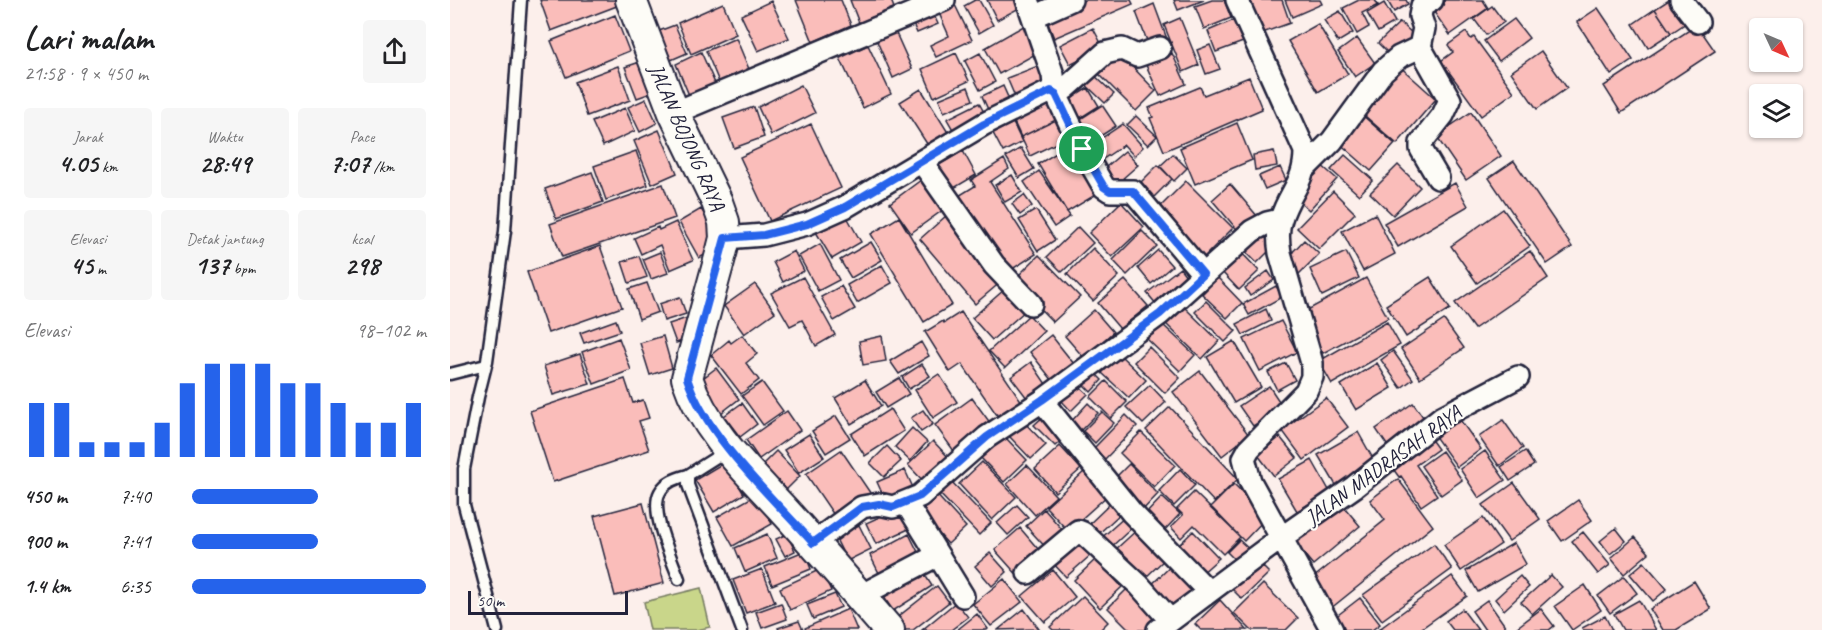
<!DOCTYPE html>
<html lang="id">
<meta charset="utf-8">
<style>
body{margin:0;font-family:Caveat,sans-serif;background:#f6f6f6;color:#202124;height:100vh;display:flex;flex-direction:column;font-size:22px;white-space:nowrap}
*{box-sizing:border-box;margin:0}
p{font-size:20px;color:#757577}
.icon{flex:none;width:33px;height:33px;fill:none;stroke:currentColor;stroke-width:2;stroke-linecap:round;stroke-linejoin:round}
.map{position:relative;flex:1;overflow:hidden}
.side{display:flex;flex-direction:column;background:#fff;width:450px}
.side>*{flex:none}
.needle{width:39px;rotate:134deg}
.fabs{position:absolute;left:1299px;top:18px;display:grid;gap:12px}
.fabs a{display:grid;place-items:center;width:54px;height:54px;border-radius:6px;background:#fff;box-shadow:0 2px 4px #0004;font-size:30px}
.scale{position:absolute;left:18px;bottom:15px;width:160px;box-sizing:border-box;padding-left:6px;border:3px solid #22223b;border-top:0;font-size:16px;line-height:21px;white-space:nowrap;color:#22223b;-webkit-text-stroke:4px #fdfcf7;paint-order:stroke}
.pin{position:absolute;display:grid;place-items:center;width:51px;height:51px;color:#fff;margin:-26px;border:3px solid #fff;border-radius:50%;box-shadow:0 2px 6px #0007}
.round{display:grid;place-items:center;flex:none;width:63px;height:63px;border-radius:6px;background:#f6f6f6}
.headline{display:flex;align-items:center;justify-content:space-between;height:102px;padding:0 24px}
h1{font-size:33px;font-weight:600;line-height:45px}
.figures{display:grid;grid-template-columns:repeat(3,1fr);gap:9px;height:102px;padding:6px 24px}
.figures div{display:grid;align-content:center;border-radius:6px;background:#f6f6f6;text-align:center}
.figures b{font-size:26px;font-weight:600}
.figures small{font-size:16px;font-weight:400}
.figures p{font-size:16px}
.chart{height:168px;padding:12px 24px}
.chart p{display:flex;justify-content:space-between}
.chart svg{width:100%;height:108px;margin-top:6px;stroke:#2563eb;stroke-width:6}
ul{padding:0 24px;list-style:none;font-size:20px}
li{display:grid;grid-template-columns:96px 72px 1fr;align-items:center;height:45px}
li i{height:15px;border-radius:8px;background:#2563eb}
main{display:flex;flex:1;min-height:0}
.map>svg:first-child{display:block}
</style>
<main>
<section class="side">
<div class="headline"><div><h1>Lari malam</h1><p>21:58 · 9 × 450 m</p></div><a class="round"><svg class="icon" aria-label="share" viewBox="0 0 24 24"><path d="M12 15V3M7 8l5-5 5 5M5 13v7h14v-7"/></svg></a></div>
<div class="figures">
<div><p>Jarak</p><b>4.05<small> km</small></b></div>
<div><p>Waktu</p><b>28:49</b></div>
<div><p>Pace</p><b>7:07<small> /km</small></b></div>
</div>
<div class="figures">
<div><p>Elevasi</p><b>45<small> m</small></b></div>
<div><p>Detak jantung</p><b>137<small> bpm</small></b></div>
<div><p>kcal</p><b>298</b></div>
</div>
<div class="chart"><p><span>Elevasi</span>98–102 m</p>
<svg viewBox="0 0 160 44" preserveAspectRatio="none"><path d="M5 44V22M15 44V22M25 44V38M35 44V38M45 44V38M55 44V30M65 44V14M75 44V6M85 44V6M95 44V6M105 44V14M115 44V14M125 44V22M135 44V30M145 44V30M155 44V22"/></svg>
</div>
<ul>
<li><b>450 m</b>7:40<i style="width:54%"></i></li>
<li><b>900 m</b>7:41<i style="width:54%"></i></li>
<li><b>1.4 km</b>6:35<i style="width:100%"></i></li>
</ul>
</section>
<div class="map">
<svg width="1372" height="630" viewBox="0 0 1372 630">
<rect width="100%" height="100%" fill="#fcefeb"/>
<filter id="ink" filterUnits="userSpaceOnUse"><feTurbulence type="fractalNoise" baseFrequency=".0167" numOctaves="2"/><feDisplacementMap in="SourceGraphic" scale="12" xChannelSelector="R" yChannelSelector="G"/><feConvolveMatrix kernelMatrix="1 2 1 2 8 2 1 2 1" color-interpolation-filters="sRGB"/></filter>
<g filter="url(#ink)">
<path fill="#c9d68a" stroke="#767c62" stroke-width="1.5" d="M251,588L260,627L247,630H200L194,602Z"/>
<path fill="#fabdba" stroke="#22223b" stroke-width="1.5" d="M90,0H170L172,4L101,31Z
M346,0H391L401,25L363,42Z
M400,0H441L444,8L409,23Z
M525,0H529L543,25L529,33L514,6Z
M537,0H573L575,5L547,20Z
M632,0H681L683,4L604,38L595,16Z
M724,0H754L728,10Z
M762,0H774L781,18L754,29L745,6Z
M790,0H832L840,23L804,36Z
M835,0H870L872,4L842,17Z
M909,0H925L928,5L912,13L919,27L907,34L893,8Z
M937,0H956L958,4L944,12Z
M986,0H1033L1038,8L1000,35L979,5Z
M1219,0H1225L1239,21L1221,33L1205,9Z
M321,1L339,38L308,51L291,15Z
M273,3L286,34L241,54L228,23Z
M934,3L945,22L928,32L917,13Z
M704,4L717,39L699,46L686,12Z
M505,5L522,40L486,57L480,45L499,36L489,13Z
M1042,6L1054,22L1036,35L1024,19Z
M1148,8L1183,60L1161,75L1127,22Z
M1205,9L1221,33L1198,48L1183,24Z
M890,11L903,33L888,42L874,20Z
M483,13L488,24L467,33L462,22Z
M165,15L179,51L116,77L101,41Z
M730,18L749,65L733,72L714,25Z
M1064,19L1079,38L1049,61L1034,41Z
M784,20L793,42L766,52L758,31Z
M950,22L964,35L942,57L928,43Z
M577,24L591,51L549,74L535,48Z
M868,24L898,74L868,92L838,41Z
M225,25L237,53L221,60L209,31Z
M1247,25L1265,51L1171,113L1154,86Z
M643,28L653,47L620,64L610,45Z
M445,31L462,69L443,78L426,39Z
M1016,32L1021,39L1024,37L1064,92L1031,116L991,61L1003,52L998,45Z
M286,38L299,69L269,82L256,51Z
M907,38L925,63L905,77L888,52Z
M418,45L441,94L413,108L390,58Z
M760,45L770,69L756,74L747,50Z
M1091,51L1117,88L1087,109L1061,72Z
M251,52L267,88L241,100L226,64Z
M668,52L706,91L686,111L647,72Z
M506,53L519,81L484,97L472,69Z
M530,53L545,82L530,90L515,61Z
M722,53L736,84L710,96L696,65Z
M190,62L201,93L187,98L175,67Z
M947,64L986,99L947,144L907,109Z
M168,66L180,100L137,116L125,82Z
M588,66L596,86L566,99L557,78Z
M642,73L664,94L655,103L633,82Z
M799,77L812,109L714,151L700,118L703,117L699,108L750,87L754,95Z
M351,85L365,113L321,135L308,107Z
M553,86L561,104L540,114L532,96Z
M518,87L523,100L494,112L489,99Z
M638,88L649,106L627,120L616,102Z
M471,89L499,134L479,147L450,102Z
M196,99L207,123L190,132L178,107Z
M602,101L610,118L571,137L563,120Z
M529,103L536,116L505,133L497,119Z
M652,105L666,126L635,146L621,125Z
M304,107L314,137L284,148L273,118Z
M175,108L185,131L153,146L142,122Z
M1021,112L1051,156L1016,180L986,136Z
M911,114L945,144L921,171L887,141Z
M686,116L707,136L698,145L677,125Z
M610,118L619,137L580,156L571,137Z
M563,123L572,142L553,152L543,133Z
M787,123L802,160L745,184L730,148Z
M361,124L391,188L320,221L290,157Z
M673,124L693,147L684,156L674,145L653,159L643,144Z
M209,130L227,173L202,184L184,141Z
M623,143L652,191L617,212L588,164Z
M571,148L584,169L569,178L556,157Z
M186,151L198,185L156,200L144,166Z
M513,151L526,175L499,191L485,167Z
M675,151L688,165L663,187L650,172Z
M824,151L827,166L805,170L803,155Z
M723,154L737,168L724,181L710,166Z
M895,155L923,180L909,195L881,170Z
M554,159L559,169L540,182L586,254L556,273L507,197L525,186L521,180Z
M1064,161L1122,247L1097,264L1039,178Z
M870,164L887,179L859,210L843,195Z
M708,165L722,179L699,202L685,188Z
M948,165L970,187L943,215L920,193Z
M830,167L836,180L815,189L809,176Z
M589,171L620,216L604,227L574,182Z
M142,172L153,202L106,219L95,189Z
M562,175L572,192L555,202L545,185Z
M475,177L497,207L461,233L440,203Z
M736,181L783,228L751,260L705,212Z
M1005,183L1018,206L948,247L934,223Z
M213,184L225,218L112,257L100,224Z
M780,184L808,217L790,233L762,200Z
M883,191L905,213L869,249L847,228Z
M574,195L582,206L570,215L562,204Z
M671,202L694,227L662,257L639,233Z
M251,209L272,246L249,258L229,222Z
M1053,209L1080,246L1027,283L1001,246Z
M586,210L605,240L588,251L569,220Z
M925,214L945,254L913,271L892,231Z
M396,215L411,242L382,259L366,232Z
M497,215L552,281L525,304L470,239Z
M449,217L502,305L474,322L421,234Z
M226,222L243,260L220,270L210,245L191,254L184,238L208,227L209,230Z
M628,227L643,243L612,272L597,257Z
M692,231L707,246L677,275L663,260Z
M809,231L824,246L807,263L792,248Z
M854,240L869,254L849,274L835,260Z
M421,242L432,260L401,278L390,260Z
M370,244L389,280L368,291L349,256Z
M150,246L172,307L98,333L77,272Z
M643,248L669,276L643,301L617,274Z
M708,250L722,266L701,284L688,268Z
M344,251L354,271L333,282L323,262Z
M1080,251L1098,278L1024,329L1005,303Z
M210,252L218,273L201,279L193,259Z
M791,252L809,271L789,290L771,271Z
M896,252L909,278L872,296L860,269Z
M589,255L630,297L603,322L563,281Z
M189,256L197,277L179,283L172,262Z
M432,265L442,283L407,303L397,285Z
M730,268L739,280L707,305L697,293Z
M818,271L824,280L800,296L795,288Z
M353,277L385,335L366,346L352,320L340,326L321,293Z
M980,277L1000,309L956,337L936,305Z
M768,278L792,303L777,318L752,294Z
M916,278L938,318L873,353L852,313Z
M675,280L698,306L670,329L648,303Z
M197,283L208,312L189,319L179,289Z
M305,284L325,312L294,334L274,306Z
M391,286L405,309L384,321L371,297Z
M826,286L832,297L799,315L793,304Z
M555,289L575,311L542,340L522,318Z
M230,297L236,314L214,321L209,304Z
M756,301L786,331L775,342L745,312Z
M732,305L769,341L752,359L715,323Z
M816,309L821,321L793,335L787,324Z
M644,310L663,332L634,358L615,336Z
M511,312L574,405L551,421L512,364L500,372L475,332L493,321L494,323Z
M579,315L594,331L555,368L539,351Z
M240,317L247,336L226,343L219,324Z
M166,320L170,331L134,343L130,333Z
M994,320L1014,348L970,378L951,349Z
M831,321L847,352L810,371L794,339Z
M937,322L950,345L882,384L869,361Z
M712,324L745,355L730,371L697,339Z
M292,335L307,354L296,363L309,380L291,394L261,355L279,340L281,343Z
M601,335L624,364L603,381L580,352Z
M213,336L222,368L200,375L190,343Z
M432,336L436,361L413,365L409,341Z
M169,338L181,370L144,384L132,352Z
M784,341L811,387L784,403L757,357Z
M471,342L479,356L449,374L440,361Z
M699,347L730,378L715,393L684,362Z
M943,351L963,379L951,388L931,360Z
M130,354L140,384L103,395L94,366Z
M670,355L696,380L679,398L652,373Z
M581,362L596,384L577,398L561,377Z
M836,363L845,380L827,390L818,372Z
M927,363L942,388L906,410L891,385Z
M472,364L480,376L459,389L452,377Z
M639,367L652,380L641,392L628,379Z
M266,368L289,399L271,413L248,382Z
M750,371L799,435L772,456L723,392Z
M489,374L507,402L483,418L465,390Z
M449,378L459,394L436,408L426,392Z
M175,379L183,403L193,400L199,418L189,421L199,450L103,482L80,411Z
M415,380L431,406L401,424L385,398Z
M656,381L677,402L661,418L640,397Z
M312,382L333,411L313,425L292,396Z
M627,384L638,394L621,411L611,400Z
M700,385L716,402L693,424L676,407Z
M819,386L833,407L803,426L789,406Z
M522,398L541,424L504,451L485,425Z
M876,398L898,427L854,460L832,430Z
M292,403L307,424L290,437L274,416Z
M638,403L648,413L628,433L619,424Z
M963,403L979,425L941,451L926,429Z
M720,407L788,479L764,502L696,430Z
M440,409L454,431L415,456L401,434Z
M473,410L483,424L471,432L461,418Z
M337,411L350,430L309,459L296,440Z
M652,412L664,423L645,443L633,431Z
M596,414L617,435L605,446L584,425Z
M676,415L687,426L655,459L644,448Z
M386,416L400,438L376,453L362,431Z
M1008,417L1031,449L1007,467L984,435Z
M1053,420L1073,448L1049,466L1029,437Z
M574,422L596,445L581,459L559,436Z
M462,428L477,442L460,461L445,447Z
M691,432L725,465L704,487L670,453Z
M908,432L926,464L887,487L868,455Z
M359,434L374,457L349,473L334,450Z
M977,434L988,449L966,465L987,495L971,506L951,476L949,477L938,462Z
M555,437L577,460L554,482L531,458Z
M830,437L847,458L824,476L808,455Z
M483,441L502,461L477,485L458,465Z
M437,446L451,461L434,477L420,463Z
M610,446L631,469L605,492L585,469Z
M391,450L423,497L388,521L356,474Z
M326,451L350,476L335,491L311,466Z
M992,451L1012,480L991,495L971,466Z
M1035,451L1055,480L1029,498L1010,469Z
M1075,451L1084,465L1060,481L1051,467Z
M862,460L880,492L847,511L828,479Z
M275,462L294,494L264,512L245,480Z
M532,462L566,497L542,520L509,484Z
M679,464L708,494L690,513L660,483Z
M577,465L606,496L585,515L557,484Z
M730,469L745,485L724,506L709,491Z
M455,470L465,492L437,504L427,482Z
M636,470L658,495L618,531L596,507Z
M948,479L983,526L880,609L858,582L935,520L920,500Z
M500,480L541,523L529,535L488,492Z
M1064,483L1090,519L1059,541L1033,505Z
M784,484L817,517L794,541L761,507Z
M484,492L516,527L498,544L466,508Z
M744,492L790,537L773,554L744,525L731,538L721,527L733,515L727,509Z
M306,495L322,524L283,546L267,517Z
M712,497L730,514L710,535L692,518Z
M1128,500L1142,520L1112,541L1098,521Z
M890,502L910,526L863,565L843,541Z
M193,503L214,583L165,596L144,516Z
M660,504L670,514L645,537L636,527Z
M567,505L578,517L558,535L547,523Z
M454,506L463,527L426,544L416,523Z
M594,509L617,535L599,551L576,526Z
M676,516L685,525L658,550L649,540Z
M1033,518L1051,544L1011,571L994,545Z
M409,525L421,549L397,561L385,537Z
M570,528L594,556L570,578L545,550Z
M689,528L716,558L693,580L665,550Z
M1166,528L1176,541L1160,554L1150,541Z
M743,531L769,558L750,575L725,549Z
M1133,532L1160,565L1148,574L1122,541Z
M317,534L327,558L295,572L285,548Z
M337,534L345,551L335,556L326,539Z
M459,534L471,558L432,579L420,555Z
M625,536L642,554L616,577L599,559Z
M1185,537L1199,553L1174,574L1161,558Z
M789,540L800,550L788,563L777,552Z
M1064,543L1076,564L1028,592L1016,571Z
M984,544L1002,569L932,620L913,595Z
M354,551L361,569L322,585L315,567Z
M540,553L557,572L542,586L525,566Z
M646,559L672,587L650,608L624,580Z
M808,562L819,573L792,599L781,588Z
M1194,562L1217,589L1203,601L1180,574Z
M723,564L748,590L722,615L697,589Z
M312,569L325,602L296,613L283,580Z
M371,569L381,591L340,610L330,588Z
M603,570L625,597L595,622L572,596Z
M473,572L482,586L443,611L434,597Z
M1101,575L1112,587L1082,614L1071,602Z
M1002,576L1017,596L969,630H928Z
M1070,576L1079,587L1054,610L1045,599Z
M1174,576L1187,593L1160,613L1148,596Z
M554,579L572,602L541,626L523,604Z
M1244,581L1261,609L1226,630H1213L1200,609Z
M813,584L848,618L836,630H801L784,613Z
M1135,585L1151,610L1122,630L1105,606Z
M487,586L499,602L463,630H451L444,620Z
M680,586L713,618L700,630H680L658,608Z
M385,594L391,607L363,619L357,605Z
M633,596L658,622L650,630H603L600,627Z
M910,598L930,624L922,630H894L884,618Z
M770,600L797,630H751L745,624Z
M1037,600L1058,630H1035L1022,611Z
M1189,600L1206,630H1173L1164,614Z
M506,602L518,617L501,630H472Z
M331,603L337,619L312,628L306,612Z
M398,609L407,630H356L355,628Z
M574,609L589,629L548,630Z
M1012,609L1028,630H1003L996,621Z
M1091,609L1104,626L1099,630H1068L1066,628Z
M527,614L538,629L537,630H507Z
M1155,616L1162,630H1133L1132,628Z
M349,621L353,630H329L328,628Z"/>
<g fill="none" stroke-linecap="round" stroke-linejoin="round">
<defs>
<path id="lane" d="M0,374L36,365
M276,451L238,475V485L292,630
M229,579C222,559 199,511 210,492C216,481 228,478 238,475
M47,630L14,505V469L28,397L37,361L55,231L71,0"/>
<path id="street" d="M577,0L603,75L604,85L601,91L606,94L632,149L654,187L660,191H683L753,274
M787,0L855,151C855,183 839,192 831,219C827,230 828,241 830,253L862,363V377L856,391L799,449L794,458L800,481L882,630
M1231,0L1248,22
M583,17L621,0
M970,47L974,28L970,16L972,6L982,0
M606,94L616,88L655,53L672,49L687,56L710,48
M224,113L494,0
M472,162L544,265L581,304
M855,168L882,141L933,71L949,57L970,47L1000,100L993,115L971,143V149L988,178
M275,238L314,235L357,224L395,207L534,124L601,91
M592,401L682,513L758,591
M363,543L412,507L429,504L443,507L470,496L537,437L592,401L710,314L802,231L817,223L830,220
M488,555L513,596
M578,573L628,531L633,533L689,585L720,620
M410,596L488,555L456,503
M708,630L831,538L904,487L992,417L1068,377"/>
<path id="secondary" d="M181,0L224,113L267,202L274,222L275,238L272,250L237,378C255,433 301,474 340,517C373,554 406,592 439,630"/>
</defs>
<use href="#lane" stroke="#22223b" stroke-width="15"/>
<use href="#street" stroke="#22223b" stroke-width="26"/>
<use href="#secondary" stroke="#22223b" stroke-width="34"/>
<use href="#lane" stroke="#fdfcf7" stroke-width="10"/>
<use href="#street" stroke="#fdfcf7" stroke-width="21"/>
<use href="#secondary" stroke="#fdfcf7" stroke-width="30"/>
</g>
</g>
<g fill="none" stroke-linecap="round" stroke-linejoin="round" filter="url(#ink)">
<defs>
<path id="route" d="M601,91L606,94L632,149L654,187L660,191H683L753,274L710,314L592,400L537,437L470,496L443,507L429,504L412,507L363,543C321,496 256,437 237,378L275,238L314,235L357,224L395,207L534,124Z"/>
</defs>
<use href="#route" stroke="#fff" stroke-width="12"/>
<use href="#route" stroke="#2563eb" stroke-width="8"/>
</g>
<g text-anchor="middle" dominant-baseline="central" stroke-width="4.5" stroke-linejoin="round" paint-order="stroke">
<g font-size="21" fill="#22223b" stroke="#fdfcf7">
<text transform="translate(237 137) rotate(66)">JALAN BOJONG RAYA</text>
<text transform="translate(933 465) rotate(-36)">JALAN MADRASAH RAYA</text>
</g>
</g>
</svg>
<div class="fabs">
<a><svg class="needle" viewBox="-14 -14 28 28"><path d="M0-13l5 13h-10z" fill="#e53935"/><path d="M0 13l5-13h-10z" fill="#757577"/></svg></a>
<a><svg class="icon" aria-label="layers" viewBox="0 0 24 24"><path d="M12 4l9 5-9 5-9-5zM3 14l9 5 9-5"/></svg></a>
</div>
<div class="scale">50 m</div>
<div class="pin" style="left:632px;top:149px;background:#1e9e55"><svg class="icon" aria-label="arrive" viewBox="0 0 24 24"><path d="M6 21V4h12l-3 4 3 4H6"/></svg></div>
</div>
</main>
